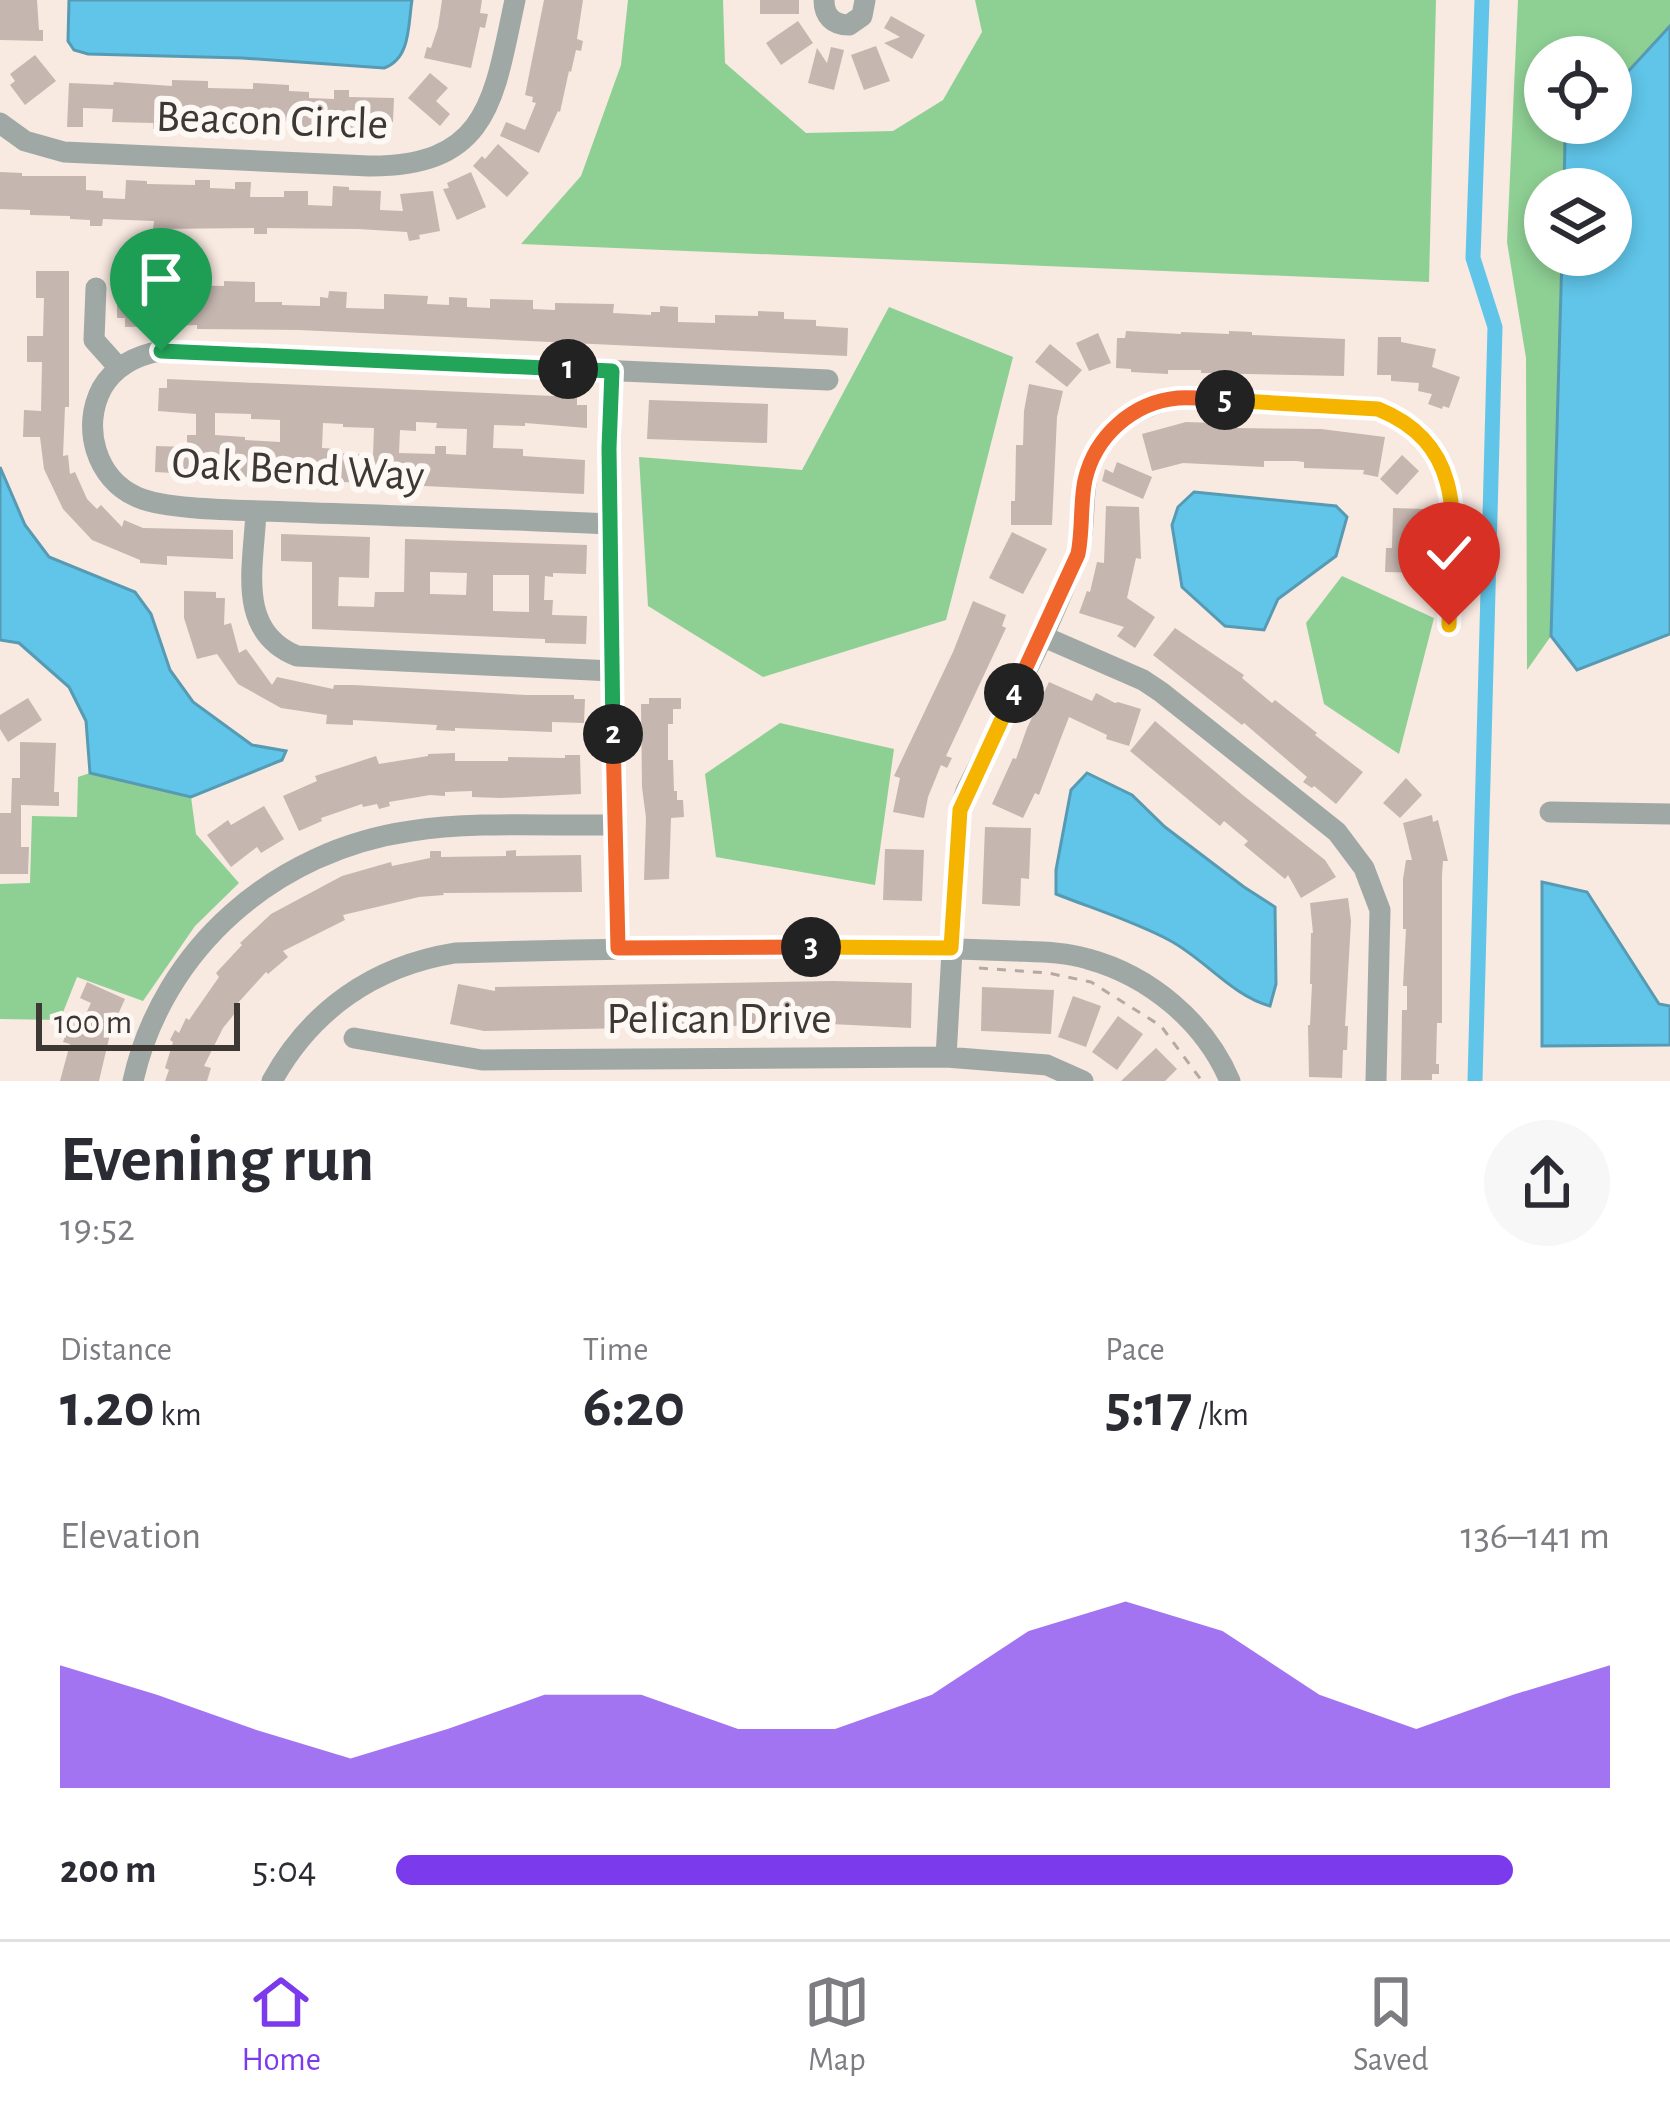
<!DOCTYPE html>
<meta charset="utf-8">
<style>
body{margin:0;font-family:"Alegreya Sans",sans-serif;background:#f7f7f7;color:#2b2b33;height:100vh;display:flex;flex-direction:column;font-size:45px;white-space:nowrap}
*{box-sizing:border-box;margin:0}
p{font-size:39px;color:#7c7c81}
.icon{flex:none;width:66px;height:66px;fill:none;stroke:currentColor;stroke-width:2;stroke-linecap:round;stroke-linejoin:round}
.map{position:relative;height:1081px;overflow:hidden}
.side{display:flex;flex-direction:column;background:#fff;flex:1}
.side>*{flex:none}
.controls{position:absolute;left:1524px;top:36px;display:grid;gap:24px}
.controls a{display:grid;place-items:center;width:108px;height:108px;border-radius:50%;background:#fff;box-shadow:0 6px 18px #0003;font-size:60px}
.scale{position:absolute;left:36px;bottom:30px;width:204px;box-sizing:border-box;padding-left:12px;border:6px solid #3e3835;border-top:0;font-size:33px;line-height:42px;white-space:nowrap;color:#3e3835;-webkit-text-stroke:9px #fef8f5;paint-order:stroke}
.pin{position:absolute;display:grid;place-items:center;width:102px;height:102px;color:#fff;margin:-123px -51px;border-radius:50% 50% 50% 0;rotate:-45deg;box-shadow:0 0 12px #0007}
.pin .icon{rotate:45deg}
.km{position:absolute;width:60px;height:60px;margin:-30px;border-radius:50%;background:#222;color:#fff;font-size:33px;line-height:60px;text-align:center}
.round{display:grid;place-items:center;flex:none;width:126px;height:126px;border-radius:63px;background:#f7f7f7}
.overview{display:flex;align-items:center;justify-content:space-between;height:204px;padding:0 60px}
h1{font-size:66px;font-weight:700;line-height:90px}
.stats{display:grid;grid-template-columns:repeat(3,1fr);gap:18px;height:204px;padding:12px 60px}
.stats div{display:grid;align-content:center}
.stats b{font-size:60px;font-weight:700}
.stats small{font-size:33px;font-weight:400}
.stats p{font-size:33px}
.chart{height:336px;padding:24px 60px}
.chart p{display:flex;justify-content:space-between}
.chart svg{width:100%;height:216px;margin-top:12px;fill:#7c3aed;opacity:.7}
ul{padding:0 60px;list-style:none;font-size:39px}
li{display:grid;grid-template-columns:192px 144px 1fr;align-items:center;height:90px}
li i{height:30px;border-radius:15px;background:#7c3aed}
.tab-bar{display:flex;justify-content:space-around;align-items:center;height:168px;border-top:3px solid #e1e1e2;background:#fff;font-size:33px;color:#7c7c81}
.tab-bar a{display:grid;justify-items:center;gap:6px}
.tab-bar .on{color:#7c3aed}
.map>svg:first-child{display:block}
</style>
<div class="map">
<svg width="1670" height="1081" viewBox="0 0 1670 1081">
<rect width="100%" height="100%" fill="#f8e9e1"/>
<path fill="#8ed094" d="M628,0H723L725,63L806,133L893,131L943,100L982,32L975,0H1436L1429,282L521,244L581,176L621,65Z
M1518,0H1670V26L1611,90V57H1545V123H1581L1565,140L1564,189H1545V255H1562L1551,636L1527,670L1526,358L1507,242Z
M889,307L1013,357L946,620L763,677L648,606L639,457L802,470Z
M1342,576L1434,618L1399,754L1324,704L1306,623Z
M780,723L894,749L875,885L716,857L705,774Z
M90,773L191,797L196,834L239,883L195,926L143,1001L77,977L60,1020L0,1019V884L30,883L32,816L77,817L78,777Z"/>
<path fill="#60c5e9" stroke="#569bb3" stroke-width="3" d="M69,0H412C408,24 411,59 384,68L242,58L88,54L74,50L68,41Z
M1670,26V634L1577,670L1551,636L1562,255H1611V189H1564L1565,140L1581,123H1611V90Z
M0,467L25,525L49,557L135,592L151,614L170,670L193,702L252,745L286,751L282,760L191,797L90,773L86,721L69,687L19,643L0,640Z
M1194,492L1336,506L1347,517L1336,556L1278,599L1264,630L1225,626L1182,587L1172,525L1178,507Z
M1087,773L1132,795L1165,827L1244,887L1275,907L1276,984L1270,1006C1231,995 1205,959 1169,940C1133,921 1094,909 1056,894V870L1071,790Z
M1542,882L1587,892L1659,1004L1670,1006V1045L1542,1046Z"/>
<g fill="none" stroke-linecap="round" stroke-linejoin="round">
<path stroke="#60c5e9" stroke-width="15" d="M1475,1081L1495,327L1473,258L1482,0"/>
</g>
<path fill="#c5b6b0" fill-rule="evenodd" d="M0,0H37L39,30H43V41L0,40Z
M442,0H482L480,13L488,14L485,28L480,27L471,68L424,58L427,47L431,48L438,27Z
M544,0H583L577,39L583,41L581,51L576,50L571,72L569,71L560,112L558,111L539,153L500,136L506,122L525,130L536,103L532,102L533,97L525,95Z
M760,0H799V14H760Z
M891,16L925,35L912,59L884,43L900,37L884,28Z
M798,21L813,43L781,65L766,43Z
M876,46L890,81L864,90L851,55Z
M831,47L844,50L834,90L808,83L817,48L827,63Z
M35,55L56,81L25,105L10,85L15,81L10,74Z
M430,73L448,88L436,101L450,114L440,126L408,98Z
M172,80L208,81V88L253,89V83L289,85V91L309,92V98L334,99V90H349V97L394,98L393,122H382V138L360,137L361,128L330,127L329,137L292,136L293,122L249,120L248,135L234,134L211,133L212,118L168,116L167,129H153V123L112,122L113,109L83,108V127H67L69,83L113,85L114,82L172,86Z
M498,144L529,173L507,197L473,166L482,156L485,159Z
M0,172L22,173V176H86V190L103,191V198L125,199L126,180L147,181V184L195,185V180H210V188L235,189V182H251L250,197H284V191H308V205L332,206L333,186L349,187V190L381,191L380,210L403,211L400,194L433,191L440,231L419,235L420,239L409,241L407,232L358,229L267,228V234H254V228L153,229L154,221L103,219L102,226H90V220L70,219V216L30,215V210L0,209Z
M471,172L486,207L457,220L443,189L449,188L447,183Z
M36,271H69V407H65L63,456L68,455L70,474L75,472L87,499L97,509L101,505L122,527L124,520L143,528L233,530V559L167,556V565L140,563V560L92,540L63,509L44,469L40,437H23L24,410L41,411L42,362H27V336H43L44,298H36Z
M224,281L255,282V302H282V305L320,306V297L328,298L329,291L347,292L346,308L384,309V294L428,296L427,304L449,305V297L467,298V307L490,308V299L533,300V309L555,310V303L614,304L613,313L651,315V312H660V306L678,307V322L715,323V315L758,316V311L784,312V319L816,320V326L848,328L847,356L299,330L197,329V325L125,327V318H117V293L182,298V285L224,286Z
M1126,331L1181,334V332L1229,334V331L1252,332V335L1345,339L1344,376L1201,373V370H1168V374L1131,372V369L1116,368L1117,338H1125Z
M1098,333L1111,363L1089,371L1076,343Z
M1378,337H1401V342L1436,349L1432,367L1460,377L1449,408L1443,406L1442,409L1428,404L1432,394L1418,391L1419,383L1391,381V375H1377Z
M1050,344L1082,370L1067,387L1035,362Z
M167,379L577,397V405H587V428L525,423V426L494,425L493,448L523,449V456L585,460L584,494L303,480V485L279,484V479L155,472L156,446L187,447V435H196V414L158,411L159,388H167ZM215,413L251,414V419L280,420V442L245,440V437L215,435ZM416,422L437,423L436,428L467,429L466,455L446,454V446H435V454L399,453L400,430L416,431ZM323,423L343,424V427L374,428L373,455L337,453V449L322,448Z
M1029,384L1063,391L1057,417L1052,525H1011V501H1015L1016,445H1023L1024,411Z
M649,400L768,404L767,443L647,439Z
M1186,422L1218,423V427L1232,428L1321,429L1385,437L1378,477L1363,474L1364,470L1304,468V462L1296,461H1264V467L1183,463L1152,471L1142,434Z
M1402,455L1419,471L1397,495L1380,479Z
M1117,462L1152,477L1143,499L1102,481L1105,469L1113,473Z
M1106,506L1139,507L1141,559L1136,558L1127,598L1155,617L1135,648L1117,636L1124,627L1079,613L1087,591L1090,592L1097,562L1104,563Z
M1393,508L1427,509L1423,573L1385,572L1386,548H1392Z
M1012,532L1047,549L1023,594L989,578Z
M281,534L370,537L369,578L339,577L338,606L374,607L375,592H404L405,539L587,545L586,574L553,573V577L545,576L544,600H553L552,615L587,616L586,644L545,643V639L312,629V562L281,561ZM430,572L467,573L466,595L430,594ZM493,575H529V612L493,611Z
M184,591L216,592V598H225L224,625L231,623L239,653L246,649L272,685L277,677L333,689L334,685H354L526,695H574V699H585L584,723L552,722V732L455,728V731L436,730L437,725L353,720V725L326,724L327,715L281,708L238,684L217,654L197,659L184,618Z
M973,601L1006,615L1002,626L1006,628L946,756L952,758L947,768L941,765L928,797L924,818L893,812L900,778L894,776L953,652Z
M1175,628L1244,675L1242,678L1272,703L1275,700L1317,733L1315,735L1363,772L1336,804L1314,786L1312,788L1303,782L1307,777L1244,723L1242,725L1153,655Z
M1049,682L1092,701L1096,693L1115,703L1118,702L1141,709L1129,746L1106,739L1107,735L1069,717L1039,795L1035,793L1023,818L992,804L1013,758L1016,759L1027,728Z
M28,698L42,720L8,742L0,729V715Z
M649,698H681V709H673V724H668V760H673L674,791H677V800H683L684,817L671,818L669,879L644,880L646,818L642,787L641,704H649Z
M1155,721L1244,796L1325,860L1336,877L1301,898L1288,875L1285,879L1244,845L1248,841L1224,821L1220,826L1130,751Z
M20,742L56,743L54,792H59V806L21,805V847H29L28,874H0V813H11L12,778H20Z
M455,753V761H508V757L565,758V755H580L581,794L501,798L472,797V791L445,792V796L430,795L389,802L390,806L379,809L377,804L363,807L362,804L321,818L322,821L299,831L283,796L317,781L315,776L376,756L379,764L428,756V754Z
M1406,778L1422,795L1400,818L1383,803Z
M264,806L284,839L261,853L257,847L231,867L207,835L228,820L231,825Z
M1432,815L1433,822L1438,820L1448,861H1443L1442,875V1023H1437L1436,1064H1439V1074H1432V1080H1401L1402,1010H1407V986H1403L1406,929H1403V879L1406,860H1412L1403,823Z
M985,827L1031,828L1029,879L1021,878L1020,906L982,904Z
M885,849L924,850L922,901L883,900Z
M516,850V856L581,855L582,892L443,893L444,895L419,897L343,915L345,920L283,951L288,957L268,974L266,972L237,1004L240,1007L223,1028L204,1066L211,1068L207,1081H165L169,1070L165,1068L173,1042L170,1040L175,1030L179,1033L186,1018L189,1020L219,977L216,973L242,945L240,943L271,914L342,876L391,862L392,866L430,858V851H441V857L506,856V851Z
M1348,898L1351,921L1345,1026H1348L1347,1050H1343L1342,1078L1309,1077L1308,1025H1310L1312,984H1310L1311,933H1313L1310,903Z
M833,981L912,983L911,1028L831,1024L484,1031L450,1024L458,984L495,991V987Z
M87,982L125,999L111,1030L99,1081H60L70,1044L63,1042L72,1017L83,1020L91,1003L80,998Z
M982,987L1054,990L1051,1034L981,1031Z
M1073,996L1101,1006L1086,1047L1058,1037Z
M1118,1016L1143,1034L1117,1070L1092,1052Z
M1156,1048L1177,1069L1165,1081H1121Z"/>
<g fill="none" stroke-linecap="round" stroke-linejoin="round">
<path stroke="#b5aaa3" stroke-width="3" stroke-dasharray="9 9" stroke-linecap="butt" d="M979,968L1048,973L1091,982L1161,1026L1202,1081"/>
<path stroke="#a0a8a6" stroke-width="21" d="M824,0C824,16 833,25 849,25L862,16L865,0
M0,123L25,141L64,152L369,166C490,167 494,97 515,0
M96,288L94,340L119,368
M612,371L609,524L618,948
M256,511C254,565 235,631 297,656L612,671
M609,524C503,519 397,516 290,512C253,510 168,511 137,497C96,479 81,427 102,388C115,366 137,355 161,351L828,380
M1042,636L1143,680L1161,692L1337,832L1364,868L1380,910L1376,1081
M1550,812L1670,814
M354,1038L482,1060L946,1057L1047,1065L1083,1081
M946,1057L960,810L966,791C1004,715 1046,638 1076,558C1091,518 1075,480 1101,443C1120,416 1148,404 1179,398L1378,409C1475,448 1451,540 1449,625
M133,1081C163,947 277,850 411,831C474,821 551,826 615,825
M272,1081C311,1010 374,966 455,953C599,949 743,947 887,948C930,948 972,949 1015,951C1040,952 1065,952 1088,959C1150,976 1205,1022 1230,1081"/>
</g>
<g fill="none" stroke-linecap="round" stroke-linejoin="round">
<defs>
<path id="split-1" d="M161,351L568,369"/>
<path id="split-2" d="M568,369L612,371L609,448L613,734"/>
<path id="split-3" d="M613,734L618,948L811,947"/>
<path id="split-4" d="M811,947L951,948L960,810L1014,693"/>
<path id="split-5" d="M1014,693L1078,554C1083,529 1080,504 1085,480C1095,436 1133,402 1178,398C1194,397 1210,399 1225,400"/>
<path id="split-6" d="M1225,400L1378,409C1475,448 1451,539 1449,625"/>
</defs>
<use href="#split-1" stroke="#fff" stroke-width="24"/>
<use href="#split-2" stroke="#fff" stroke-width="24"/>
<use href="#split-3" stroke="#fff" stroke-width="24"/>
<use href="#split-4" stroke="#fff" stroke-width="24"/>
<use href="#split-5" stroke="#fff" stroke-width="24"/>
<use href="#split-6" stroke="#fff" stroke-width="24"/>
<use href="#split-1" stroke="#22a559" stroke-width="15"/>
<use href="#split-2" stroke="#22a559" stroke-width="15"/>
<use href="#split-3" stroke="#f0652b" stroke-width="15"/>
<use href="#split-4" stroke="#f5b400" stroke-width="15"/>
<use href="#split-5" stroke="#f0652b" stroke-width="15"/>
<use href="#split-6" stroke="#f5b400" stroke-width="15"/>
</g>
<g text-anchor="middle" dominant-baseline="central" stroke-width="12" stroke-linejoin="round" paint-order="stroke">
<g font-size="45" fill="#3e3835" stroke="#fef8f5">
<text transform="translate(272 121) rotate(2)">Beacon Circle</text>
<text transform="translate(298 470) rotate(3)">Oak Bend Way</text>
<text x="719" y="1019">Pelican Drive</text>
</g>
</g>
</svg>
<div class="controls">
<a><svg class="icon" aria-label="locate" viewBox="0 0 24 24"><circle cx="12" cy="12" r="6"/><path d="M12 2v4M12 18v4M2 12h4M18 12h4"/></svg></a>
<a><svg class="icon" aria-label="layers" viewBox="0 0 24 24"><path d="M12 4l9 5-9 5-9-5zM3 14l9 5 9-5"/></svg></a>
</div>
<div class="scale">100 m</div>
<div class="pin" style="left:161px;top:351px;background:#1e9e55"><svg class="icon" aria-label="arrive" viewBox="0 0 24 24"><path d="M6 21V4h12l-3 4 3 4H6"/></svg></div>
<div class="pin" style="left:1449px;top:625px;background:#d93025"><svg class="icon" aria-label="check" viewBox="0 0 24 24"><path d="M5 12l5 5 9-10"/></svg></div>
<b class="km" style="left:568px;top:369px">1</b>
<b class="km" style="left:613px;top:734px">2</b>
<b class="km" style="left:811px;top:947px">3</b>
<b class="km" style="left:1014px;top:693px">4</b>
<b class="km" style="left:1225px;top:400px">5</b>
</div>
<section class="side">
<div class="overview"><div><h1>Evening run</h1><p>19:52</p></div><a class="round"><svg class="icon" aria-label="share" viewBox="0 0 24 24"><path d="M12 15V3M7 8l5-5 5 5M5 13v7h14v-7"/></svg></a></div>
<div class="stats">
<div><p>Distance</p><b>1.20<small> km</small></b></div>
<div><p>Time</p><b>6:20</b></div>
<div><p>Pace</p><b>5:17<small> /km</small></b></div>
</div>
<div class="chart"><p><span>Elevation</span>136–141 m</p>
<svg viewBox="0 0 160 44" preserveAspectRatio="none"><path d="M0 44V19L10 25L20 32L30 38L40 32L50 25L60 25L70 32L80 32L90 25L100 12L110 6L120 12L130 25L140 32L150 25L160 19V44z"/></svg>
</div>
<ul>
<li><b>200 m</b>5:04<i style="width:92%"></i></li>
</ul>
</section>
<nav class="tab-bar">
<a class="on"><svg class="icon" aria-label="home" viewBox="0 0 24 24"><path d="M3 11l9-7 9 7M6 9v11h12V9"/></svg>Home</a>
<a><svg class="icon" aria-label="map" viewBox="0 0 24 24"><path d="M3 6l6-2 6 2 6-2v14l-6 2-6-2-6 2zM9 4v14M15 6v14"/></svg>Map</a>
<a><svg class="icon" aria-label="saved" viewBox="0 0 24 24"><path d="M7 4h10v16l-5-4-5 4z"/></svg>Saved</a>
</nav>
